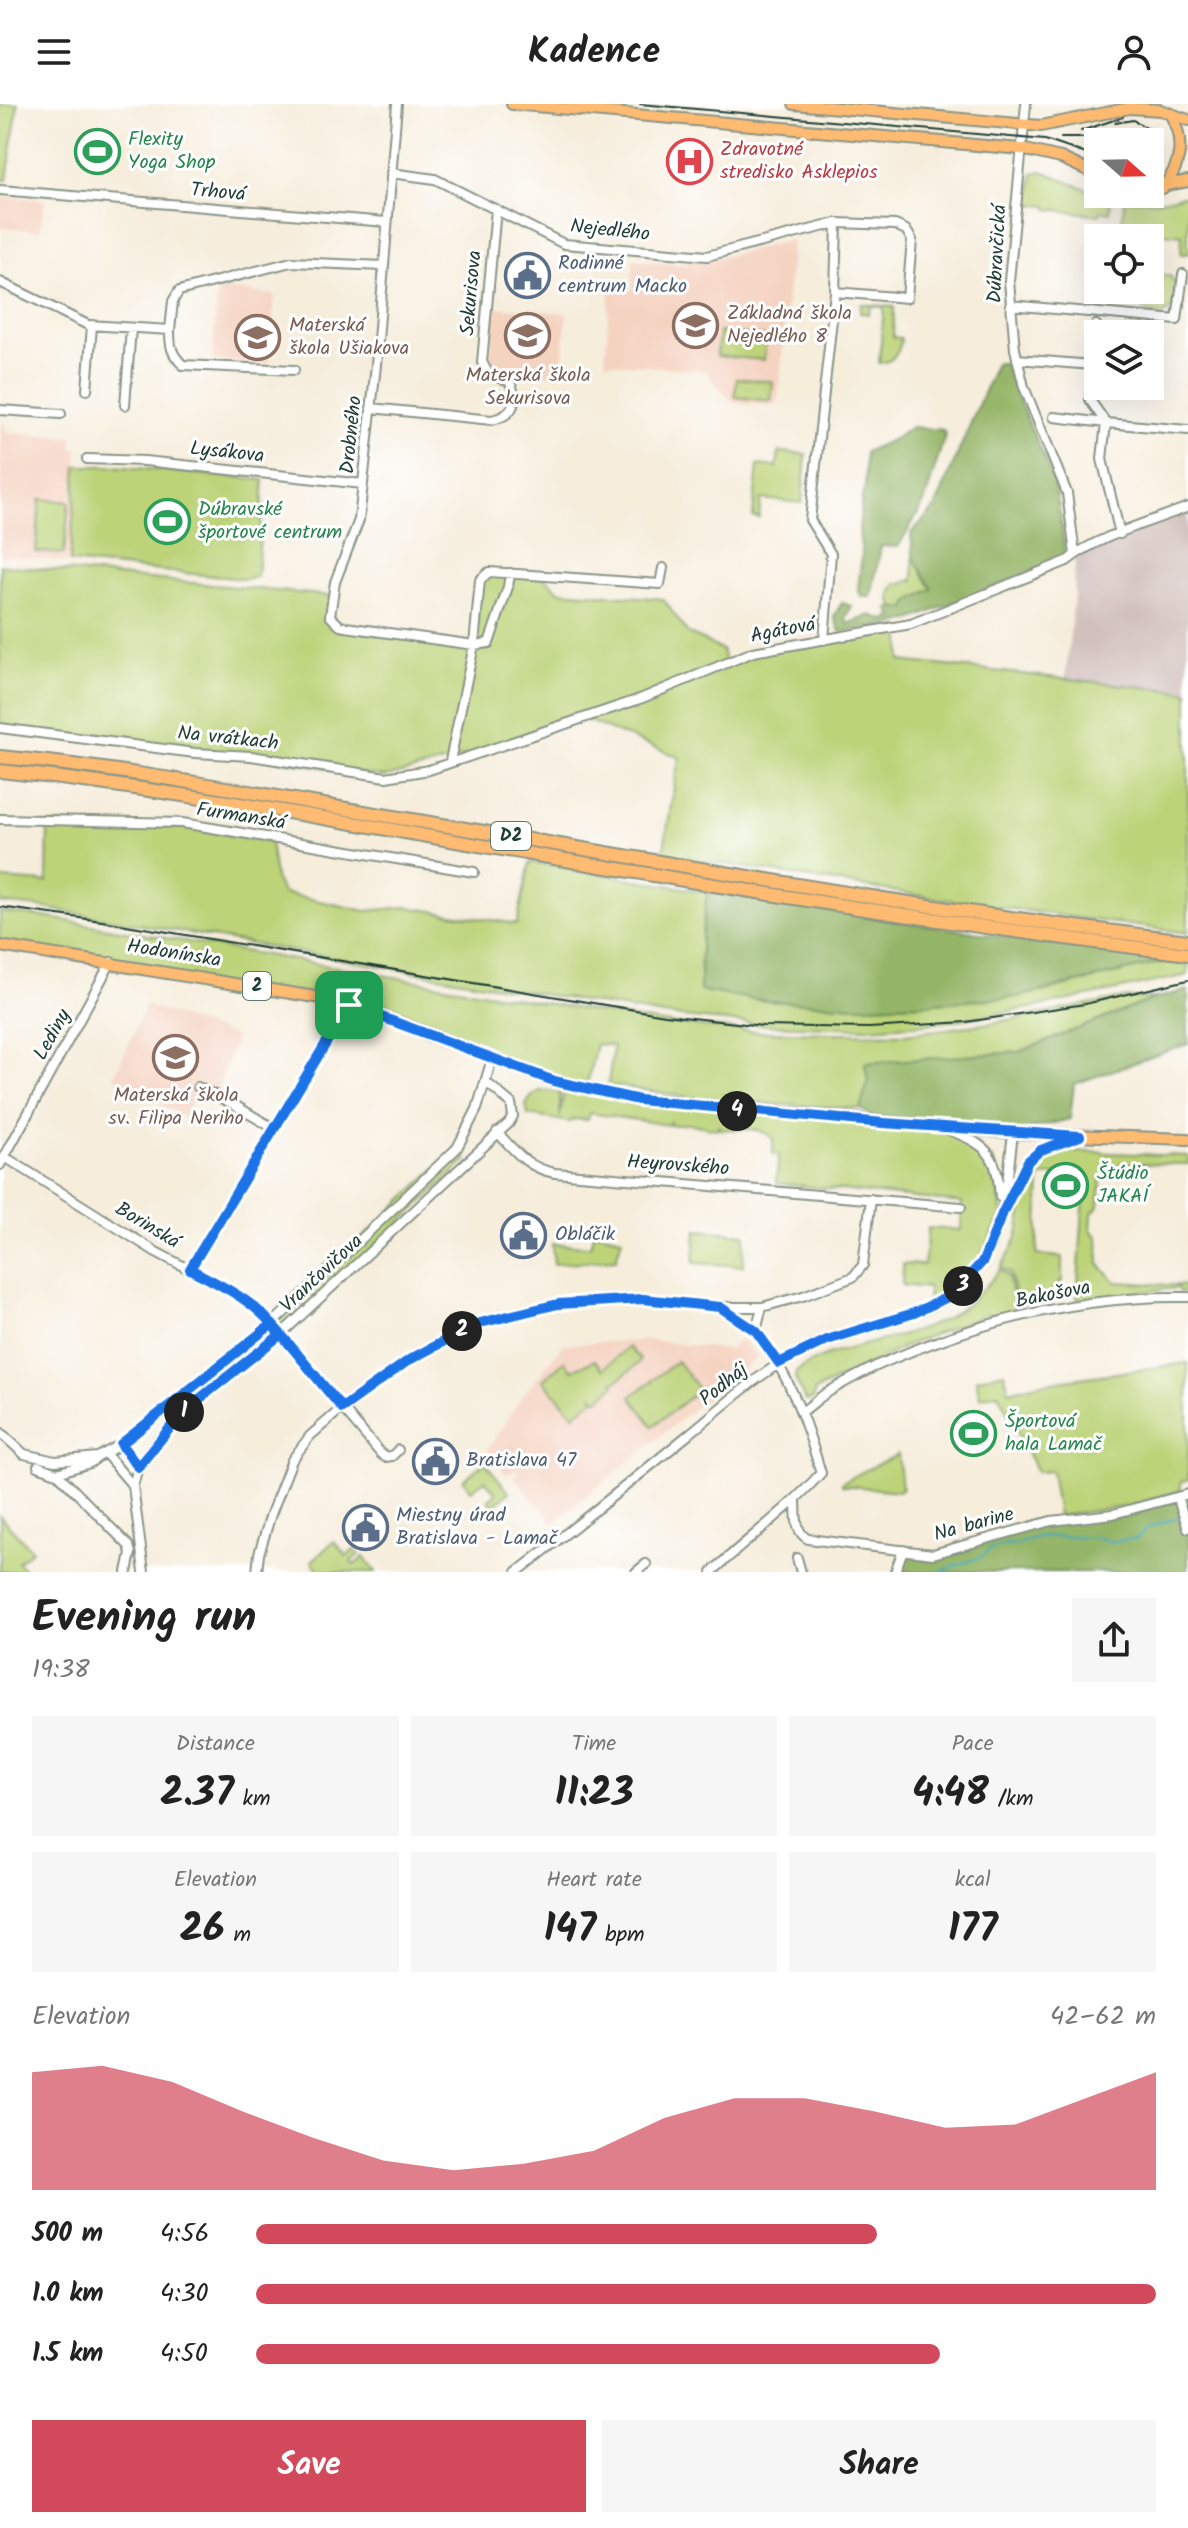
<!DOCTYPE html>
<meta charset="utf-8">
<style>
body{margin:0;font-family:Kalam,sans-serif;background:#f6f6f6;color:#222;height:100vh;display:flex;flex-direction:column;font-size:30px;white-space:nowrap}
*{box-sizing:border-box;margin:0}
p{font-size:26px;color:#767676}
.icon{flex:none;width:44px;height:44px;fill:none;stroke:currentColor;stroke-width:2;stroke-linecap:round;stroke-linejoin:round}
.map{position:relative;height:1468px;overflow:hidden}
.panel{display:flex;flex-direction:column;background:#fff;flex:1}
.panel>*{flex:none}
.needle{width:52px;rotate:110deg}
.fabs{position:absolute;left:1084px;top:24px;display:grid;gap:16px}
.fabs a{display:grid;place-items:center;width:80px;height:80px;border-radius:0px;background:#fff;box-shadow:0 8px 32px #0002;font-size:40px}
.pin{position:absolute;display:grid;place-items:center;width:68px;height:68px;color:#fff;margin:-34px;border-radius:16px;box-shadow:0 4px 12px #0006}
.km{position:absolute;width:40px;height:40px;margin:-20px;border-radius:50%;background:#222;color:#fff;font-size:22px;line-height:40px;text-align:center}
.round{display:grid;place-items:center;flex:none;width:84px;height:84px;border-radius:0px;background:#f6f6f6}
.headline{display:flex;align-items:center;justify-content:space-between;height:136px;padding:0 32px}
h1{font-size:44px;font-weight:700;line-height:60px}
.figures{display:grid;grid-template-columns:repeat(3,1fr);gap:12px;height:136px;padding:8px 32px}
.figures div{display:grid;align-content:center;border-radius:0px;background:#f6f6f6;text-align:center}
.figures b{font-size:40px;font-weight:700}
.figures small{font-size:22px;font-weight:400}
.figures p{font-size:22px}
.chart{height:224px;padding:16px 32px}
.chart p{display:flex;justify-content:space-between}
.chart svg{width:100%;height:144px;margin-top:8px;fill:#d1495b;opacity:.7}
.cta{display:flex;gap:16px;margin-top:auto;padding:16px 32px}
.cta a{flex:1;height:92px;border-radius:0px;background:#d1495b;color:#fff;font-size:32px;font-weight:700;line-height:92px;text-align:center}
.cta a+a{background:#f6f6f6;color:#222}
ul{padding:0 32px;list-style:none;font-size:26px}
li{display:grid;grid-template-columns:128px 96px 1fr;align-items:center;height:60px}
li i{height:20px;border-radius:10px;background:#d1495b}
header{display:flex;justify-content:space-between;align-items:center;height:104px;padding:0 32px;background:#fff;font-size:36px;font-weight:700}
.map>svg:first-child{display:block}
</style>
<header><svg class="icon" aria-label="menu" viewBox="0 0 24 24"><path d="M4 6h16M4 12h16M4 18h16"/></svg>Kadence<svg class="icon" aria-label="person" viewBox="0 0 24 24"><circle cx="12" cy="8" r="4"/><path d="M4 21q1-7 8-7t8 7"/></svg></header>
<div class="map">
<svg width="1188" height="1468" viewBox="0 0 1188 1468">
<rect width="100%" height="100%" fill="#fff"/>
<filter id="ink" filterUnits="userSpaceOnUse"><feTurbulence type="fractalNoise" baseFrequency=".0125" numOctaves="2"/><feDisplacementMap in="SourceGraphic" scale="16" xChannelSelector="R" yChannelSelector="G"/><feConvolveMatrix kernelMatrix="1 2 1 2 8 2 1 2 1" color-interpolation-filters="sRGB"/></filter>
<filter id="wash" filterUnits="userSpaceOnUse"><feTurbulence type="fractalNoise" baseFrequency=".006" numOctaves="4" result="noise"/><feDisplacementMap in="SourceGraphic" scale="32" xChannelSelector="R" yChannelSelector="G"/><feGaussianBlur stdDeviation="1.8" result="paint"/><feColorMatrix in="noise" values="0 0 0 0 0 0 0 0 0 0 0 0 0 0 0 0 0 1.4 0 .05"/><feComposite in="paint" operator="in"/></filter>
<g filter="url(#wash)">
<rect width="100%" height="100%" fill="#f6eddb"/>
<path fill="#f5d3c1" d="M0,92L45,96L40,127L0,123Z
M792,136L778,298L774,302L733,299L705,267L605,258L610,185L632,186L633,155L687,161L688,156L706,157Z
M218,184L275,191L269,259L212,256Z
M494,203L567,209L561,272L501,266L493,261L490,255Z
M0,320H5V328L73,334L72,344L78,345L70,458L0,451Z
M146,901L236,933L217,986L199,979L185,1014L114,973Z
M740,1234L758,1253L553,1419L514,1373L518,1370L515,1365L506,1370L487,1346L523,1291L564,1240L649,1236L729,1246Z"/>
<path fill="#d1c0bc" d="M1188,403V588L1065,577L1074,492L1075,450Z"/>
<path fill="#bcd378" stroke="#6e8856" stroke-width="2" d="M0,0H18L7,76H0Z
M1042,67L1111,95L1110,108L1101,107L1100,111L1048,105V102L1030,100L1033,69Z
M1188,91V150H1181L1182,131L1128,125V119L1122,118L1125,95L1154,97Z
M1157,169L1170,172L1177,182L1173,204L1162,211L1149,210L1143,203L1144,186H1150V172Z
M861,200L894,203L893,233L901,234C900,248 894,258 879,259L884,203L870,202L869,210L860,209Z
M719,228L766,233L764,256L717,252Z
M737,274L773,278L771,297L735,293Z
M779,348L806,350L802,399L761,395L759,414L753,413L758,361L777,363Z
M77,362H114L264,376L257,473L245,475L70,458Z
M40,395L69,398L64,450L36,448Z
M913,452L932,485L910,497L905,506L894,503C888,494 891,488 896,480L914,476Z
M0,461L331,492L330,512L340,522L474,541L480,476L489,468L543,472L559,487L663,495L688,529L722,546L725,558L753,548L901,523V557L1188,588V829L941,795L663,750L679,653L581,614L450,657L386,673L251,652L0,624Z
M48,720L181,723L270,737L275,774L282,789L366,807L407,803L517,820L530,758L707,788L701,839L700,887L767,897L860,902L923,900L1046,887L1167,857L1188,860V871L1036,903L940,919L869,924L763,921L663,911L39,803L0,799V775L47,778Z
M0,808L38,812L662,919L762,928L905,930L992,919L1124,894H1156L1019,948L866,959L868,978L860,1005L717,997L608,981L613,942L596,940L586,985L941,1023L969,1034L994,1057L1002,1110L972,1172L927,1205L928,1184L902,1181L903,1160L924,1161L928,1124L961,1126L962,1099L776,1079L779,1051L773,1050V1035C760,1020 737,1027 719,1025V1021L717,1025C708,1024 700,1021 690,1020C683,1019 678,1022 670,1021V1018L668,1021L590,1009L588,1016L575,1015L570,1018L528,1011L526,1001C534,985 543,985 560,989V1013L565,980L365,906L0,842Z
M457,1044L467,1056L280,1231L272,1220Z
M1060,1047L1188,1052V1060L1122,1059L1101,1076L1099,1102L1092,1109L1091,1126L1098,1133L1099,1160L1116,1178L1188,1182V1188H1179L1177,1184L1077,1195L1085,1074L1052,1071L1040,1073L1037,1151L1062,1153V1177L1052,1187L1053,1194L1017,1202L1010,1169L1001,1163C1005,1156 1011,1148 1014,1140C1031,1103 1012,1065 1060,1047Z
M696,1126L745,1130L743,1162L694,1159Z
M594,1128L622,1134L616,1155L554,1160L552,1140L590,1142Z
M1000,1165L1008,1172L1016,1207L985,1211L912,1239L815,1287L813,1296L805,1297L795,1274L796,1268C812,1255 833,1249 852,1244C919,1226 956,1224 1000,1165Z
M628,1243L640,1255L639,1259L617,1277H613L615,1281L598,1296L592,1290L595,1294L574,1311L543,1276L564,1257L572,1266L595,1256L603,1265Z
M677,1257L699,1286L653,1322L631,1293Z
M1188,1259V1376L1181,1377V1386L1129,1402L1058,1412L1051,1367L1037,1368L998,1289L980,1293L976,1275L1004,1268L1009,1287L1037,1280Z
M898,1350L902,1384L898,1387L842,1381V1378Z
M485,1358L509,1388L492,1402L488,1396L496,1389L485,1376L471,1386L463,1376Z
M0,1412L32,1446L18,1458L26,1468H0Z
M334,1437L347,1452L355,1445L359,1451L351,1457L354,1461L364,1453L376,1468H320L312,1457Z"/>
<path fill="#95b568" stroke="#5a794e" stroke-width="2" d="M996,259H1005C1017,299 1039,335 1052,374C1060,400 1063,427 1065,454L913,515L891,521L840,528L834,512L842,499L852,502L846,514L848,520L871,511L884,516L893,514L889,505L894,503L905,505L910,497L932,485L913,452L911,429L935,404Z
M911,323L943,326L945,331L924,399L898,443L881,442L871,493H862L858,485L862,450L859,428L862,392L865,385V348L896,334Z
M707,788L1167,857L1018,893L923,900L860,902L767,897L700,887L701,839Z
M1188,886V940L1074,980L1070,1015L1013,1029L883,1019L860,1005L868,978L865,959L1019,948L1156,894Z
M1188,1392V1468H895L903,1446L933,1450L1056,1416L1114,1414Z"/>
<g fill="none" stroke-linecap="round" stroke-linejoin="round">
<path stroke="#3dabbb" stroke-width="2" d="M938,1468L981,1453L990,1445L1008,1440L1015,1441L1039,1432L1100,1434L1111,1438L1138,1434L1146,1424L1178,1413"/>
</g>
</g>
<g filter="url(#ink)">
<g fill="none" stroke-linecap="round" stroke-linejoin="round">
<defs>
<path id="minor" d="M397,0L376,261L359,416L335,478L330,512L340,522L346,523L474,541L489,539L508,483L510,469
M1026,0L1009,177L1015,245L1024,283L1067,389L1075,450
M391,69L435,75L564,140L707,152L837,119L895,121L906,126L912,136L907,194L835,188L837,119
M0,86L386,118
M0,178L88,221L170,226L173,197L179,187L291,158L384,162
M1010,201L1177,216L1183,170
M1096,221L1090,296L1106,319
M170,226C170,242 171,250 183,261L294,266
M1017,255L1093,261
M87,286L92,221
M125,301L131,224
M371,304L492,316C514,311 520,297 509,277L489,271L482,258L496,105
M0,306L61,310
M1054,313L1106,319
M87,355L145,357L363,380
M1120,430L1102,355L1106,319L1188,326
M824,536L831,450L810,416L835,188
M0,624L195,649L251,652L386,673L429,666L640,595L753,548L911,520L1067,457C1095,433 1153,417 1188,403
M450,657L474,541L480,476L489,468L660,480L663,464
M0,715L182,719L474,768
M198,983L231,999L275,1025
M948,1026C988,1041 997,1050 1000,1093
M497,1028C515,1047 527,1064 555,1069L961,1103
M5,1053L156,1148L246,1195L275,1224L381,1350L385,1353L392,1352L398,1346
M0,1061L111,858
M1007,1098C1029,1050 1027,1050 1078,1033
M190,1165L349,901
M720,1203L756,1227
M801,1308C810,1303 817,1295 825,1290C841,1280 858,1271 874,1263C972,1219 1080,1191 1188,1193
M0,1328L24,1350L55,1357L98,1353L121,1340L272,1220L457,1044L477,1005L492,955
M121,1340L138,1363
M105,1349L133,1382L144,1468
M38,1362L57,1369L90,1359L98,1353
M57,1369L129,1442L131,1449L127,1468
M133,1382L138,1363L160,1334L183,1308L280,1231L509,1019L513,1012L511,999L487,979
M1177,1393L1188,1424
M796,1397C797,1410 794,1428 808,1435L933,1450L1051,1417L1113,1410L1188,1390
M797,1454L801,1468
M257,1468L259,1450L271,1410L292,1356L310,1332L342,1304L409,1256L476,1220L558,1200L643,1195L720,1203H762L803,1192L853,1173L863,1161L871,1095
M517,1468C575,1423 632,1377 688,1331C727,1299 765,1263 812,1242C864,1220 932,1218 971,1173C1005,1134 1007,1077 1013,1029
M636,1468L646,1460
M712,1468C748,1434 788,1406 821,1369C806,1318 789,1269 756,1227L762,1203
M895,1468L903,1446"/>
<path id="major" d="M512,0L1021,45L1061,54L1098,71
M794,0L1041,22L1130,4L1160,6L1188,16
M1150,84L1188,77
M1163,84C1182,60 1185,36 1170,9
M0,842L321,894L380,911L554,977L639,996L1013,1029L1188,1035"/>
<path id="highway" d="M0,653C130,665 259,690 388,712C654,756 920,806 1188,837
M0,667C178,686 355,720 531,750C749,788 968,823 1188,850"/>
</defs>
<use href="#minor" stroke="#8a9588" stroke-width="12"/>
<use href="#major" stroke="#8a9588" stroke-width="14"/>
<use href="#highway" stroke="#8a9588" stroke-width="16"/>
<use href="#minor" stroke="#fff" stroke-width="8"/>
<use href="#major" stroke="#febb71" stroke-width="10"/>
<use href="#highway" stroke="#febb71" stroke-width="12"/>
<path stroke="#1f3d34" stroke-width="2" d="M640,0L1045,36L1098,54
M1115,19L1133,16L1149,25L1156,43L1150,59
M1081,27L1123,13
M1061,34H1094L1129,26"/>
<path stroke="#1f3d34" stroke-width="2" d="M0,803L102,817L665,911L763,922L869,924L966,918L1085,900L1188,876"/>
</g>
</g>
<g fill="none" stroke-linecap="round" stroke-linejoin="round" filter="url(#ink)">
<defs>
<path id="route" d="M349,901L190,1165C224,1183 258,1198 280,1231L183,1308L138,1363L121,1340L272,1220C296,1247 318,1276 342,1304L409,1256L476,1220L558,1200L643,1195L720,1203L756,1227L779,1259L827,1236L914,1209L952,1191L983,1157L1002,1110L1028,1057L1041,1046L1080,1032L883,1019L639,996L554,977L349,901"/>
</defs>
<use href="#route" stroke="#fff" stroke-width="16"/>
<use href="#route" stroke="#1a73e8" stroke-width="10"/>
</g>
<defs>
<symbol id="stadium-ring" viewBox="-11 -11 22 22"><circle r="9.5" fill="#fff" stroke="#2e9e5b" stroke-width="1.5"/><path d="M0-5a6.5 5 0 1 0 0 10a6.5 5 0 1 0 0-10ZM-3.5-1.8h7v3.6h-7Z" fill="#2e9e5b"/></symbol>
<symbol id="hospital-ring" viewBox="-11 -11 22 22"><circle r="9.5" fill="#fff" stroke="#e0444e" stroke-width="1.5"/><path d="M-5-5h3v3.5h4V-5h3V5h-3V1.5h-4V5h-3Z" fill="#e0444e"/></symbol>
<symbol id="civic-ring" viewBox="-11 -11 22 22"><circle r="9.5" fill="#fff" stroke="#5c6f8a" stroke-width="1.5"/><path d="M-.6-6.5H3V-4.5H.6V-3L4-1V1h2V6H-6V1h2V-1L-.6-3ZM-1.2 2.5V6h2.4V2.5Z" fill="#5c6f8a"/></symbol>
<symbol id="school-ring" viewBox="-11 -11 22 22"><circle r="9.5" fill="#fff" stroke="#8d6e63" stroke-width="1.5"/><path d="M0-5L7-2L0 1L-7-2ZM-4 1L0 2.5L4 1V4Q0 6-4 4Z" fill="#8d6e63"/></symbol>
</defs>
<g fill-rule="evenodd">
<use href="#stadium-ring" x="72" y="22" width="51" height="51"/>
<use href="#hospital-ring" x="664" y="32" width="51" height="51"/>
<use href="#civic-ring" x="502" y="146" width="51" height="51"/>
<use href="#school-ring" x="670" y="196" width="51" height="51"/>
<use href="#school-ring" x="502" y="206" width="51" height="51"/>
<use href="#school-ring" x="232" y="208" width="51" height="51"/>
<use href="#stadium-ring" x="142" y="392" width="51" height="51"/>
<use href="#school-ring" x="150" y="928" width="51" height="51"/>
<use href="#stadium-ring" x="1040" y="1056" width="51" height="51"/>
<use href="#civic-ring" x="498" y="1106" width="51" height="51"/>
<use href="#stadium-ring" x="948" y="1304" width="51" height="51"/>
<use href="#civic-ring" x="410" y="1332" width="51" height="51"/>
<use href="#civic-ring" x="340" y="1398" width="51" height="51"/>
</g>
<g text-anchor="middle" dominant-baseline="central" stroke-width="6" stroke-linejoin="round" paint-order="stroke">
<g fill="#fff" stroke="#627771" stroke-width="2">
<rect x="491" y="718" width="40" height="28" rx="6"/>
<rect x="243" y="868" width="28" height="28" rx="6"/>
</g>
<g font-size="18" font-weight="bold" fill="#1f3d34">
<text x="511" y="732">D2</text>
<text x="257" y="882">2</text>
</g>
<g font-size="20" fill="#27864d" stroke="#fff" text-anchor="start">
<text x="128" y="36">Flexity<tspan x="128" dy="23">Yoga Shop</tspan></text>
<text x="198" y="406">Dúbravské<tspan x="198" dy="23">športové centrum</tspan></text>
<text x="1097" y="1070">Štúdio<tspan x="1097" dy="23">JAKAÍ</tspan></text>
<text x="1005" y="1318">Športová<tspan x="1005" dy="23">hala Lamač</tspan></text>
</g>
<g font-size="20" fill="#be3a42" stroke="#fff" text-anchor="start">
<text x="720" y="46">Zdravotné<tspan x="720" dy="23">stredisko Asklepios</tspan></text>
</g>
<g font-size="20" fill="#1f3d34" stroke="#fff">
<text transform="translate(218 89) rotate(5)">Trhová</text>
<text transform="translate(610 127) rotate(6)">Nejedlého</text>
<text transform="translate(998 150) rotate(-87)">Dúbravčická</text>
<text transform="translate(472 189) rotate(-85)">Sekurisova</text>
<text transform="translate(352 331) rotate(-84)">Drobného</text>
<text transform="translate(227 349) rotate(6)">Lysákova</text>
<text transform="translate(783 527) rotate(-11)">Agátová</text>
<text transform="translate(228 635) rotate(6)">Na vrátkach</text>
<text transform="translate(241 713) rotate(9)">Furmanská</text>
<text transform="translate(174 850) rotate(9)">Hodonínska</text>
<text transform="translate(53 931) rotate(-61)">Lediny</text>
<text transform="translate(678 1062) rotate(4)">Heyrovského</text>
<text transform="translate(147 1122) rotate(31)">Borinská</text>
<text transform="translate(322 1170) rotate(-43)">Vrančovičova</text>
<text transform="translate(1053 1191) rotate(-11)">Bakošova</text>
<text transform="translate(724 1281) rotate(-39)">Podháj</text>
<text transform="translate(974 1421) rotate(-15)">Na barine</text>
</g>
<g font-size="20" fill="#4e5e75" stroke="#fff" text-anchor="start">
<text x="558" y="160">Rodinné<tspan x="558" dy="23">centrum Macko</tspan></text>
<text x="555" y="1131">Obláčik</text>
<text x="466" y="1357">Bratislava 47</text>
<text x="396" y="1412">Miestny úrad<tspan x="396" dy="23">Bratislava - Lamač</tspan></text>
</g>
<g font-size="20" fill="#785e54" stroke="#fff" text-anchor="start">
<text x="727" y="210">Základná škola<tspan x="727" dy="23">Nejedlého 8</tspan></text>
<text x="289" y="222">Materská<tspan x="289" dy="23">škola Ušiakova</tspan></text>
<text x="528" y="272" text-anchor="middle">Materská škola<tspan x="528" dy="23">Sekurisova</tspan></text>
<text x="176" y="992" text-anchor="middle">Materská škola<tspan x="176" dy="23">sv. Filipa Neriho</tspan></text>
</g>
</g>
</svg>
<div class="fabs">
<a><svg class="needle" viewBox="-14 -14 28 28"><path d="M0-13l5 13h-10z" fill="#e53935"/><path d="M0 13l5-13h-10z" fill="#767676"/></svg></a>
<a><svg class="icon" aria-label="locate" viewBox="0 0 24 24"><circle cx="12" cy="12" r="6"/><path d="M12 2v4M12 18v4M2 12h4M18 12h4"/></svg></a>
<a><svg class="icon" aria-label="layers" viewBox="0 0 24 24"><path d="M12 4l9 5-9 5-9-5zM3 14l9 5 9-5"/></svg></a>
</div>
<div class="pin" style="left:349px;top:901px;background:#1e9e55"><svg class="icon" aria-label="arrive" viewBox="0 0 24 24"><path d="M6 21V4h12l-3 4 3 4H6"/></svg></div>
<b class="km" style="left:184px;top:1308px">1</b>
<b class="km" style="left:462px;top:1227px">2</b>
<b class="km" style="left:963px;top:1182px">3</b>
<b class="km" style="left:737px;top:1007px">4</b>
</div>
<section class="panel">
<div class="headline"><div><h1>Evening run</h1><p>19:38</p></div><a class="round"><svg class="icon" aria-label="share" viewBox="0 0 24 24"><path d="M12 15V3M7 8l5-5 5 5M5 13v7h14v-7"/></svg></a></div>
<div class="figures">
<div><p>Distance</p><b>2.37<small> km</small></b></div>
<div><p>Time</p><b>11:23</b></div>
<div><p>Pace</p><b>4:48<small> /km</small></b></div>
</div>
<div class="figures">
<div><p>Elevation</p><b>26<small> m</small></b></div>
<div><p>Heart rate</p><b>147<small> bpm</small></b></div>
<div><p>kcal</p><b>177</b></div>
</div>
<div class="chart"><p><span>Elevation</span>42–62 m</p>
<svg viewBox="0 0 160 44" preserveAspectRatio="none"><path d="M0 44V8L10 6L20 11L30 20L40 28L50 35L60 38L70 36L80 32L90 22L100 16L110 16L120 20L130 25L140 24L150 16L160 8V44z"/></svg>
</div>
<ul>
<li><b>500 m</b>4:56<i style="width:69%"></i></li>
<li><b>1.0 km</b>4:30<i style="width:100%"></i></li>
<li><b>1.5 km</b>4:50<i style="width:76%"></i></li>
</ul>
<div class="cta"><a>Save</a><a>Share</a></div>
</section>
